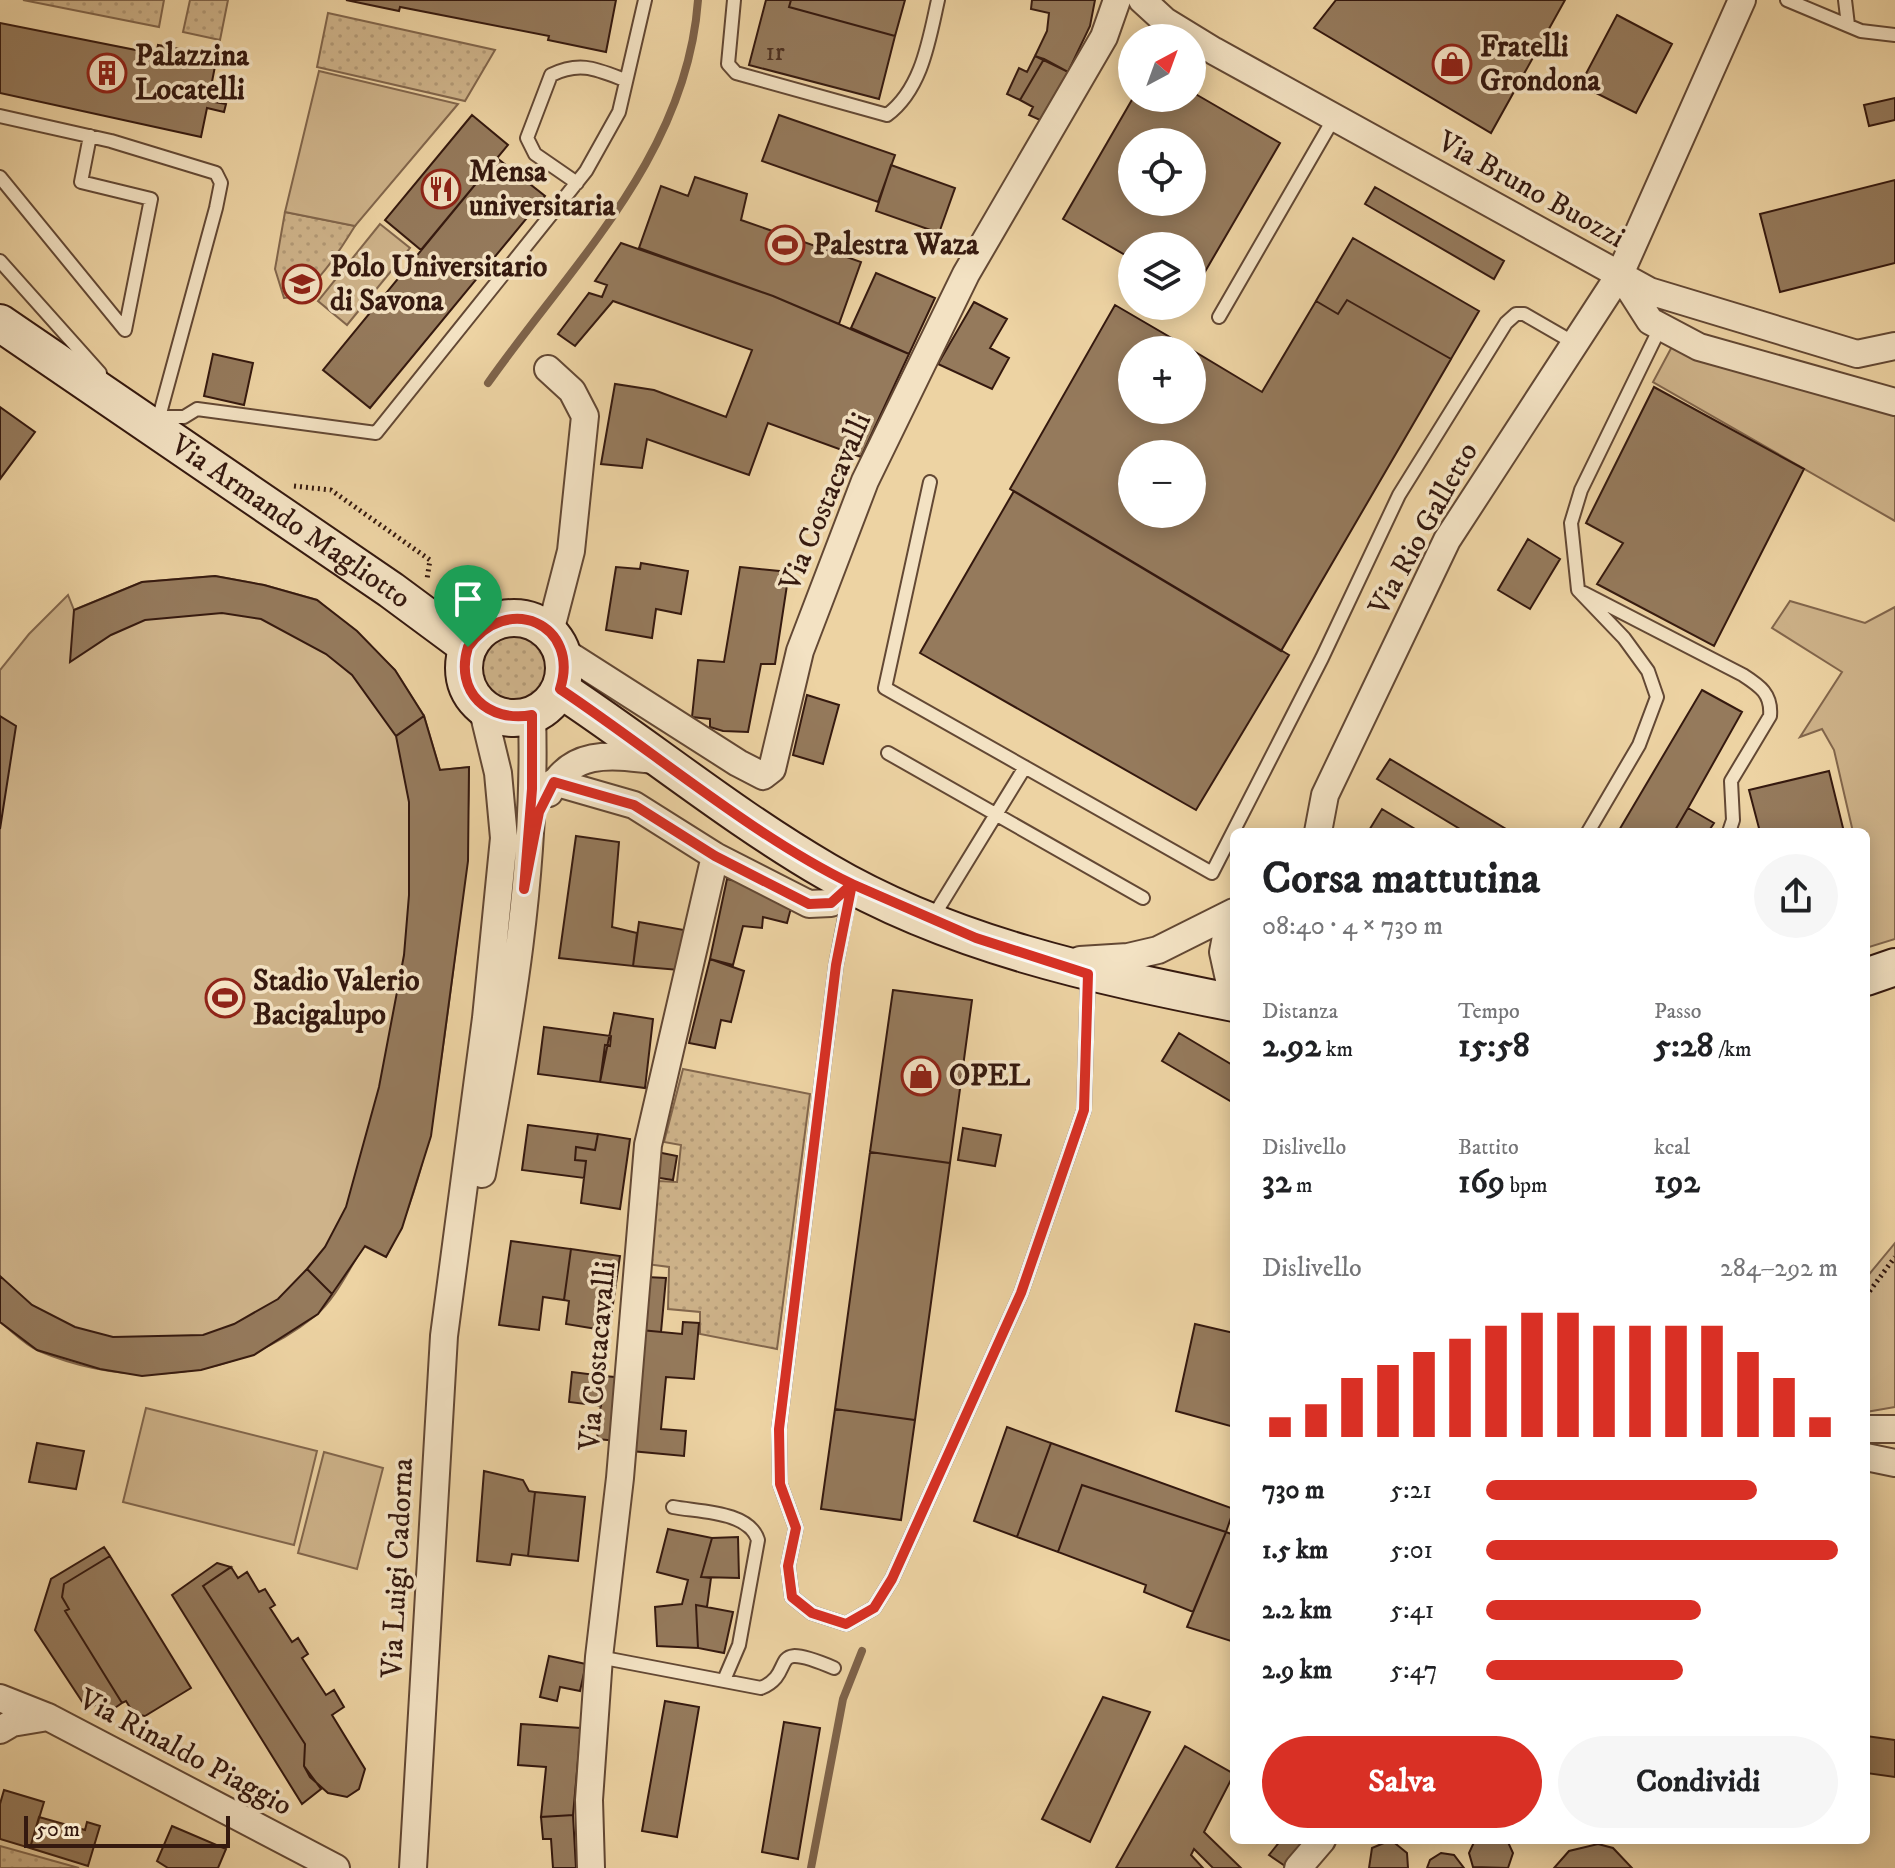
<!DOCTYPE html>
<html lang="it">
<meta charset="utf-8">
<style>
body{margin:0;font-family:"IM FELL DW Pica",serif;background:#f6f6f6;color:#202124;height:100vh;display:flex;flex-direction:column;font-size:30px;white-space:nowrap}
*{box-sizing:border-box;margin:0}
p{font-size:26px;color:#757577}
.icon{flex:none;width:44px;height:44px;fill:none;stroke:currentColor;stroke-width:2;stroke-linecap:round;stroke-linejoin:round}
.map{position:relative;flex:1;overflow:hidden}
.side{position:absolute;left:1230px;top:828px;width:640px;height:1016px;display:flex;flex-direction:column;background:#fff;border-radius:12px;box-shadow:0 4px 20px #0003}
.side>*{flex:none}
.needle{width:52px;rotate:41deg}
.fabs{position:absolute;left:1118px;top:24px;display:grid;gap:16px}
.fabs a{display:grid;place-items:center;width:88px;height:88px;border-radius:50%;background:#fff;box-shadow:0 4px 20px #0003;font-size:40px}
.scale{position:absolute;left:24px;bottom:20px;width:206px;box-sizing:border-box;padding-left:8px;border:4px solid #35190f;border-top:0;font-size:22px;line-height:28px;white-space:nowrap;color:#35190f;-webkit-text-stroke:6px #f3e2c3;paint-order:stroke}
.pin{position:absolute;display:grid;place-items:center;width:68px;height:68px;color:#fff;margin:-82px -34px;border-radius:50% 50% 50% 0;rotate:-45deg;box-shadow:0 0 8px #0007}
.pin .icon{rotate:45deg}
.round{display:grid;place-items:center;flex:none;width:84px;height:84px;border-radius:42px;background:#f6f6f6}
.overview{display:flex;align-items:center;justify-content:space-between;height:136px;padding:0 32px}
h1{font-size:44px;font-weight:800;line-height:60px}
.stats{display:grid;grid-template-columns:repeat(3,1fr);gap:12px;height:136px;padding:8px 32px}
.stats div{display:grid;align-content:center}
.stats b{font-size:34px;font-weight:800}
.stats small{font-size:22px;font-weight:400}
.stats p{font-size:22px}
.chart{height:224px;padding:16px 32px}
.chart p{display:flex;justify-content:space-between}
.chart svg{width:100%;height:144px;margin-top:8px;stroke:#d93025;stroke-width:6}
.action{display:flex;gap:16px;margin-top:auto;padding:16px 32px}
.action a{flex:1;height:92px;border-radius:48px;background:#d93025;color:#fff;font-size:32px;font-weight:800;line-height:92px;text-align:center}
.action a+a{background:#f6f6f6;color:#202124}
ul{padding:0 32px;list-style:none;font-size:26px}
li{display:grid;grid-template-columns:128px 96px 1fr;align-items:center;height:60px}
li i{height:20px;border-radius:10px;background:#d93025}
.map>svg:first-child{display:block}
</style>
<div class="map">
<svg width="1895" height="1868" viewBox="0 0 1895 1868">
<defs>
<pattern id="grass-dots" width="8" height="8" patternUnits="userSpaceOnUse" patternTransform="scale(2)"><rect width="8" height="8" fill="#ceb38a"/><path d="M2 2h.1M6 6h.1" fill="none" stroke="#b29976" stroke-width="1.8" stroke-linecap="round"/></pattern>
</defs>
<rect width="100%" height="100%" fill="#edd3a3"/>
<filter id="stains"><feTurbulence type="fractalNoise" baseFrequency=".0025" numOctaves="4"/><feColorMatrix values="0 0 0 0 .2 0 0 0 0 .09 0 0 0 0 .02 0 0 0 .5 -.17"/></filter>
<radialGradient id="worn" r=".72"><stop offset=".6" stop-color="#630" stop-opacity="0"/><stop offset="1" stop-color="#630" stop-opacity=".3"/></radialGradient>
<path fill="url(#grass-dots)" stroke="#82664c" stroke-width="2" d="M23,0H164L159,27Z
M190,0H228L220,40L183,32Z
M328,13L495,50L465,101L317,67Z
M285,212L355,226C340,249 314,296 284,298L275,269Z
M482 668a32 32 0 1 1 64 0a32 32 0 1 1-64 0Z
M683,1069L810,1094L777,1349L700,1334V1312L668,1309L669,1267L646,1264L658,1181L677,1182L681,1145L664,1142Z
M0,1846L79,1868H0Z"/>
<path fill="#ceb38a" stroke="#82664c" stroke-width="2" d="M319,71L458,104L355,226L285,212Z
M380,224L410,248L347,325L318,301Z
M1675,341L1895,409V521L1653,382Z
M215,576L264,585L317,600L395,670L424,716L440,770L469,767C469,850 459,928 448,1010C436,1096 428,1180 386,1257L364,1246C350,1267 335,1300 315,1316C236,1379 132,1390 39,1351C25,1345 12,1331 0,1322V670L29,634L68,595L74,610L142,582Z
M1790,601L1865,623L1895,607V939L1866,948V832H1853L1834,750L1822,729L1800,737L1842,672L1772,628Z
M1895,1243V1407L1866,1412V1278Z
M146,1408L317,1451L294,1545L123,1502Z
M324,1452L383,1468L357,1569L298,1553Z"/>
<g fill="none" stroke-linecap="round" stroke-linejoin="round">
<path stroke="#7e634a" stroke-width="8" d="M488,383C572,264 687,155 698,0
M811,1868L843,1699L862,1651"/>
</g>
<path fill="#957a5c" stroke="#35190f" stroke-width="2" fill-rule="evenodd" d="M346,0H616L606,52L548,40L549,36L400,7L399,11Z
M791,0H905L895,36L789,7Z
M791,0L789,7L895,36L879,99L749,65L766,0Z
M1032,0H1095L1090,26L1068,72L1035,56L1047,31L1049,13L1031,9Z
M1336,0H1565L1491,133L1314,28Z
M1617,15L1672,44L1636,113L1580,85Z
M0,23L156,54L158,45L217,56L210,92L198,90L197,99L226,104L224,112L207,108L201,137L0,93Z
M1035,56L1044,59L1020,100L1007,94L1019,68L1027,72Z
M1044,59L1068,72L1040,120L1029,115L1033,107L1020,100Z
M1192,92L1280,143L1192,294V246H1132V259L1063,219L1133,98H1192ZM1132,142H1192V202H1132Z
M1895,98V120L1869,126L1864,105Z
M472,115L508,145L421,250L385,220Z
M779,115L895,155L878,202L762,161Z
M497,158L545,196L370,408L323,370Z
M891,165L955,188L939,233L876,211Z
M695,177L747,194L741,220L861,262L839,324L773,296L639,248L661,186L688,196Z
M1895,180V263L1780,292L1760,214Z
M1375,187L1504,261L1494,279L1365,204Z
M1353,238L1479,311L1451,359L1347,300L1338,314L1316,301Z
M621,243L773,296L909,354L861,457L768,423L749,475L647,439L642,468L601,464L615,384L654,390L726,417L752,350L613,301L575,346L558,334L589,293L602,297L607,285L595,281Z
M876,273L935,298L909,354L851,328Z
M1347,300L1451,359L1281,651L1010,489L1115,305L1192,350H1132V410H1192V350L1262,392L1316,301L1338,314ZM1132,454H1192V514H1132Z
M974,302L1007,319L990,348L1009,358L992,389L938,364Z
M213,354L253,363L244,405L204,396Z
M1654,387L1804,469L1714,646L1597,584L1623,543L1586,523Z
M0,407L35,432L0,479Z
M1014,491L1289,655L1196,810L920,653Z
M1528,539L1560,559L1530,609L1498,590Z
M641,563L688,571L681,614L656,609L652,638L606,630L616,567L640,569Z
M740,567L789,572L775,664H761L748,732L723,731L710,727V719L692,717L698,660L724,662Z
M215,576L264,585L317,600L357,631L395,670L424,716L396,736L352,675L326,654L261,619L222,613L145,620L111,635L70,662L74,610L142,582Z
M1702,690L1742,712L1688,808L1674,832H1618Z
M807,695L839,705L823,764L793,755Z
M0,716L16,726L0,829Z
M424,716L440,770L469,767L468,861L431,1136L402,1228L386,1257L365,1246L332,1294L307,1269L325,1247L346,1207L379,1087L404,955L409,895V802L396,736Z
M1390,759L1511,832H1465L1377,779Z
M1829,771L1844,832H1760L1749,790Z
M1688,808L1714,823L1708,832H1674Z
M1382,809L1420,832H1368Z
M576,836L619,842L612,927L637,933L633,966L559,958Z
M727,879L749,884L792,904L787,923L763,917L762,928L743,926L733,965L710,959Z
M639,922L684,930L679,970L633,966Z
M710,959L744,971L731,1022L721,1020L715,1048L689,1043Z
M893,990L972,1000L950,1163L870,1152Z
M614,1013L653,1019L645,1088L600,1082Z
M544,1027L611,1036L610,1046L605,1045L600,1082L538,1074Z
M1179,1033L1234,1066L1232,1102L1162,1061Z
M528,1125L598,1134L595,1150L576,1147L575,1160L586,1161L584,1178L522,1170Z
M963,1128L1001,1135L995,1166L958,1160Z
M598,1134L630,1139L620,1209L581,1203L586,1161L575,1160L576,1147L595,1150Z
M657,1152L677,1156L673,1180L653,1177Z
M870,1152L950,1163L915,1420L835,1409Z
M511,1241L571,1249L564,1300L543,1297L539,1330L499,1325Z
M571,1249L620,1256L609,1331L566,1324L569,1301L564,1300Z
M307,1269L332,1294L318,1314L254,1355L201,1370L142,1376L100,1369L37,1350L0,1322V1276L32,1305L75,1327L113,1337L203,1335L234,1324L278,1299Z
M646,1277L666,1278L661,1332L641,1330Z
M683,1322L699,1323L694,1379L666,1377L661,1429L686,1431L684,1456L631,1451L641,1330L682,1334Z
M1195,1324L1234,1333V1427L1176,1411Z
M572,1372L604,1376L601,1406L569,1402Z
M604,1376L625,1378L618,1441L597,1439Z
M835,1409L915,1420L901,1520L821,1509Z
M1007,1427L1051,1443L1017,1537L974,1521Z
M37,1443L84,1451L76,1489L29,1482Z
M1051,1443L1234,1509L1226,1532L1082,1485L1058,1552L1017,1537Z
M484,1471L523,1480L529,1491L535,1492L528,1556L512,1554L510,1565L477,1561Z
M1082,1485L1226,1532L1193,1612L1144,1592L1146,1585L1058,1552Z
M535,1492L585,1497L578,1561L528,1556Z
M668,1529L712,1538L701,1577L711,1578L707,1607L696,1605L698,1648L657,1646L655,1607L682,1604L688,1580L657,1572Z
M1226,1532L1234,1535V1642L1187,1627Z
M738,1537L739,1578L701,1577L712,1538Z
M104,1547L110,1556L64,1584L62,1597L69,1609L65,1611L122,1703L109,1712L101,1702L87,1709L35,1630L51,1579Z
M110,1556L191,1688L145,1716L134,1714L126,1701L122,1703L65,1611L69,1609L62,1597L64,1584Z
M217,1563L231,1567L203,1586L305,1744L304,1766L321,1789L302,1804L172,1595Z
M231,1567L238,1578L247,1572L259,1592L265,1589L275,1605L270,1608L292,1642L298,1638L308,1654L302,1658L326,1695L334,1690L344,1707L332,1715L365,1769L359,1789L347,1797L328,1793L310,1777L304,1766L305,1744L203,1586Z
M696,1605L733,1612L724,1653L698,1648Z
M549,1656L586,1664L580,1691L560,1687L557,1701L540,1697Z
M1103,1697L1150,1712L1090,1842L1042,1819Z
M665,1701L699,1707L677,1837L642,1831Z
M784,1722L820,1728L798,1859L762,1852Z
M521,1724L581,1728L573,1815L541,1817L546,1767L518,1765Z
M1866,1736L1895,1740V1777L1866,1773Z
M1185,1746L1234,1774L1204,1832L1241,1868H1213L1194,1849L1191,1855L1203,1868H1116Z
M4,1790L44,1802L30,1848L0,1839V1804Z
M573,1815L576,1868H553L551,1839H543L541,1817Z
M39,1817L85,1830L87,1822L100,1826L88,1866L30,1848Z
M172,1826L226,1849L218,1868H168L157,1861Z
M1281,1840H1306L1285,1866L1269,1855Z
M1391,1840L1407,1853L1408,1868H1369L1372,1848Z
M1507,1840L1513,1853L1508,1868L1473,1867L1469,1853L1475,1840Z
M1598,1844L1613,1848L1632,1868H1554L1569,1851Z
M1441,1853L1454,1855L1464,1868H1427L1430,1860Z"/>
<g fill="none" stroke-linecap="round" stroke-linejoin="round">
<defs>
<path id="lane" d="M734,0L728,64L736,73L887,115C922,89 929,40 938,0
M1787,0L1861,31L1895,35
M1845,0L1848,25
M0,116L111,141L216,173L221,183L216,208L159,417
M0,177L125,330L151,199L81,182L90,136
M577,183L535,154L527,138L551,75C580,61 596,69 625,80
M0,261L100,373
M1219,317L1334,118
M155,420L159,417H184L197,409L376,433L586,171L619,112L645,0
M930,482L885,688L1212,873L1322,658L1399,495L1506,323L1516,314H1524L1576,344
M1584,593L1743,675C1760,686 1772,694 1770,716L1731,781L1733,820L1729,832
M888,753L1143,898
M1588,832L1639,745L1657,697L1648,671L1624,638L1578,590L1571,523L1581,490L1660,328
M850,892L836,965L779,1429L780,1484L796,1528L788,1566L792,1597L812,1613L846,1624L874,1608L892,1579L1021,1293L1084,1110L1088,974
M933,917L1025,767
M673,1507C699,1512 749,1511 758,1540L739,1645L724,1680
M599,1657L761,1688C799,1672 763,1638 834,1668"/>
<path id="street" d="M1142,0L1165,21L1214,51L1649,291L1857,354L1895,346
M1620,274L1650,321L1699,347L1895,402
M548,369L572,391L585,416L571,551L550,632
M561,650L738,763L763,776L772,769L800,651L865,481L966,274L1104,37L1117,0
M554,782L634,805L715,856L809,904L831,903L852,884
M549,793C572,746 617,756 661,761
M1318,832L1325,795L1447,540L1620,274L1742,0
M1230,916L1223,952L1234,1002
M1080,960L1128,957L1158,950L1234,912
M482,1174C510,1023 537,869 532,715
M1866,1429H1895
M1866,1457L1895,1463
M0,1698L48,1717
M0,1730L12,1723L48,1717L336,1868
M413,1868L444,1336L486,1018L504,838L498,773L482,707
M591,1868L589,1800L599,1657L620,1478L648,1145L715,856
M1298,1868L1322,1840"/>
<g id="secondary">
<path id="s1" d="M0,323L391,590L468,647"/>
<circle cx="514" cy="668" r="50"/>
<path d="M560,689C649,748 733,817 826,871C950,944 1094,975 1234,1003"/>
<path d="M1866,977L1895,967"/>
</g>
</defs>
<use href="#lane" stroke="#634834" stroke-width="16"/>
<use href="#street" stroke="#634834" stroke-width="30"/>
<use href="#secondary" stroke="#35190f" stroke-width="40"/>
<path stroke="#35190f" stroke-width="5" stroke-dasharray="2 4" stroke-linecap="butt" d="M294,486L331,490L430,560L427,579
M1866,1296L1895,1257"/>
<use href="#lane" stroke="#f3e2c3" stroke-width="12"/>
<use href="#street" stroke="#f3e2c3" stroke-width="26"/>
<use href="#secondary" stroke="#f3e2c3" stroke-width="36"/>
</g>
<g fill="none" stroke-linecap="round" stroke-linejoin="round">
<defs>
<path id="route" d="M468,647C454,692 488,723 532,715V789L524,889L539,812L554,782L634,805L715,856L809,904L831,903L852,884L976,938L1088,974L1084,1110L1021,1293L892,1579L874,1608L846,1624L812,1613L792,1597L788,1566L796,1528L780,1484L779,1429L836,965L852,884C753,836 653,751 560,689C581,624 507,592 468,647"/>
</defs>
<use href="#route" stroke="#fff" stroke-width="16"/>
<use href="#route" stroke="#d93025" stroke-width="10"/>
</g>
<defs>
<symbol id="shop-ring" viewBox="-11 -11 22 22"><circle r="9.5" fill="#f3e2c3" stroke="#8f2418" stroke-width="1.5"/><path d="M-5-2.5h2.3a2.7 3.5 0 0 1 5.4 0H5L5.5 6h-11ZM-1.5-2.5h3a1.5 2.3 0 0 0-3 0Z" fill="#8f2418"/></symbol>
<symbol id="building-ring" viewBox="-11 -11 22 22"><circle r="9.5" fill="#f3e2c3" stroke="#8f2418" stroke-width="1.5"/><path d="M-4-6H4V6H1V3H-1V6H-4ZM-2.5-4.3h1.7v1.8h-1.7ZM.8-4.3h1.7v1.8H.8ZM-2.5-1h1.7V.8h-1.7ZM.8-1h1.7V.8H.8Z" fill="#8f2418"/></symbol>
<symbol id="restaurant-ring" viewBox="-11 -11 22 22"><circle r="9.5" fill="#f3e2c3" stroke="#8f2418" stroke-width="1.5"/><path d="M-5-6h1v4h1v-4h1v4h1v-4h1v5L-1.5 .5V6h-2V.5L-5-1ZM5-6V6H3V1.5H1.5Q1.5-4 5-6Z" fill="#8f2418"/></symbol>
<symbol id="stadium-ring" viewBox="-11 -11 22 22"><circle r="9.5" fill="#f3e2c3" stroke="#8f2418" stroke-width="1.5"/><path d="M0-5a6.5 5 0 1 0 0 10a6.5 5 0 1 0 0-10ZM-3.5-1.8h7v3.6h-7Z" fill="#8f2418"/></symbol>
<symbol id="university-ring" viewBox="-11 -11 22 22"><circle r="9.5" fill="#f3e2c3" stroke="#8f2418" stroke-width="1.5"/><path d="M0-5L7-2L0 1L-7-2ZM-4 1L0 2.5L4 1V4Q0 6-4 4Z" fill="#8f2418"/></symbol>
</defs>
<g fill-rule="evenodd">
<use href="#shop-ring" x="1430" y="42" width="44" height="44"/>
<use href="#building-ring" x="85" y="51" width="44" height="44"/>
<use href="#restaurant-ring" x="419" y="167" width="44" height="44"/>
<use href="#stadium-ring" x="763" y="223" width="44" height="44"/>
<use href="#university-ring" x="280" y="262" width="44" height="44"/>
<use href="#stadium-ring" x="203" y="976" width="44" height="44"/>
<use href="#shop-ring" x="899" y="1054" width="44" height="44"/>
</g>
<g text-anchor="middle" dominant-baseline="central" stroke-width="7" stroke-linejoin="round" paint-order="stroke">
<g font-size="26" fill="#4d3122">
<text x="775" y="52">1r</text>
</g>
<g font-size="30" font-weight="bold" fill="#35190f" stroke="#f3e2c3" text-anchor="start">
<text x="1480" y="47">Fratelli<tspan x="1480" dy="34">Grondona</tspan></text>
<text x="135" y="56">Palazzina<tspan x="135" dy="34">Locatelli</tspan></text>
<text x="469" y="172">Mensa<tspan x="469" dy="34">universitaria</tspan></text>
<text x="813" y="245">Palestra Waza</text>
<text x="330" y="267">Polo Universitario<tspan x="330" dy="34">di Savona</tspan></text>
<text x="253" y="981">Stadio Valerio<tspan x="253" dy="34">Bacigalupo</tspan></text>
<text x="949" y="1076">OPEL</text>
</g>
<g font-size="30" fill="#35190f" stroke="#f3e2c3">
<text transform="translate(1531 190) rotate(29)">Via Bruno Buozzi</text>
<text transform="translate(826 502) rotate(-67)">Via Costacavalli</text>
<text stroke="none"><textPath href="#s1" startOffset="352">Via Armando Magliotto</textPath></text>
<text transform="translate(1424 529) rotate(-61)">Via Rio Galletto</text>
<text transform="translate(598 1356) rotate(-85)">Via Costacavalli</text>
<text transform="translate(398 1568) rotate(-87)">Via Luigi Cadorna</text>
<text transform="translate(185 1753) rotate(28)">Via Rinaldo Piaggio</text>
</g>
</g>
<rect width="100%" height="100%" filter="url(#stains)"/>
<rect width="100%" height="100%" fill="url(#worn)"/>
</svg>
<div class="fabs">
<a><svg class="needle" viewBox="-14 -14 28 28"><path d="M0-13l5 13h-10z" fill="#e53935"/><path d="M0 13l5-13h-10z" fill="#757577"/></svg></a>
<a><svg class="icon" aria-label="locate" viewBox="0 0 24 24"><circle cx="12" cy="12" r="6"/><path d="M12 2v4M12 18v4M2 12h4M18 12h4"/></svg></a>
<a><svg class="icon" aria-label="layers" viewBox="0 0 24 24"><path d="M12 4l9 5-9 5-9-5zM3 14l9 5 9-5"/></svg></a>
<a>+</a>
<a>−</a>
</div>
<div class="scale">50 m</div>
<div class="pin" style="left:468px;top:647px;background:#1e9e55"><svg class="icon" aria-label="arrive" viewBox="0 0 24 24"><path d="M6 21V4h12l-3 4 3 4H6"/></svg></div>
<section class="side">
<div class="overview"><div><h1>Corsa mattutina</h1><p>08:40 · 4 × 730 m</p></div><a class="round"><svg class="icon" aria-label="share" viewBox="0 0 24 24"><path d="M12 15V3M7 8l5-5 5 5M5 13v7h14v-7"/></svg></a></div>
<div class="stats">
<div><p>Distanza</p><b>2.92<small> km</small></b></div>
<div><p>Tempo</p><b>15:58</b></div>
<div><p>Passo</p><b>5:28<small> /km</small></b></div>
</div>
<div class="stats">
<div><p>Dislivello</p><b>32<small> m</small></b></div>
<div><p>Battito</p><b>169<small> bpm</small></b></div>
<div><p>kcal</p><b>192</b></div>
</div>
<div class="chart"><p><span>Dislivello</span>284–292 m</p>
<svg viewBox="0 0 160 44" preserveAspectRatio="none"><path d="M5 44V38M15 44V34M25 44V26M35 44V22M45 44V18M55 44V14M65 44V10M75 44V6M85 44V6M95 44V10M105 44V10M115 44V10M125 44V10M135 44V18M145 44V26M155 44V38"/></svg>
</div>
<ul>
<li><b>730 m</b>5:21<i style="width:77%"></i></li>
<li><b>1.5 km</b>5:01<i style="width:100%"></i></li>
<li><b>2.2 km</b>5:41<i style="width:61%"></i></li>
<li><b>2.9 km</b>5:47<i style="width:56%"></i></li>
</ul>
<div class="action"><a>Salva</a><a>Condividi</a></div>
</section>
</div>
